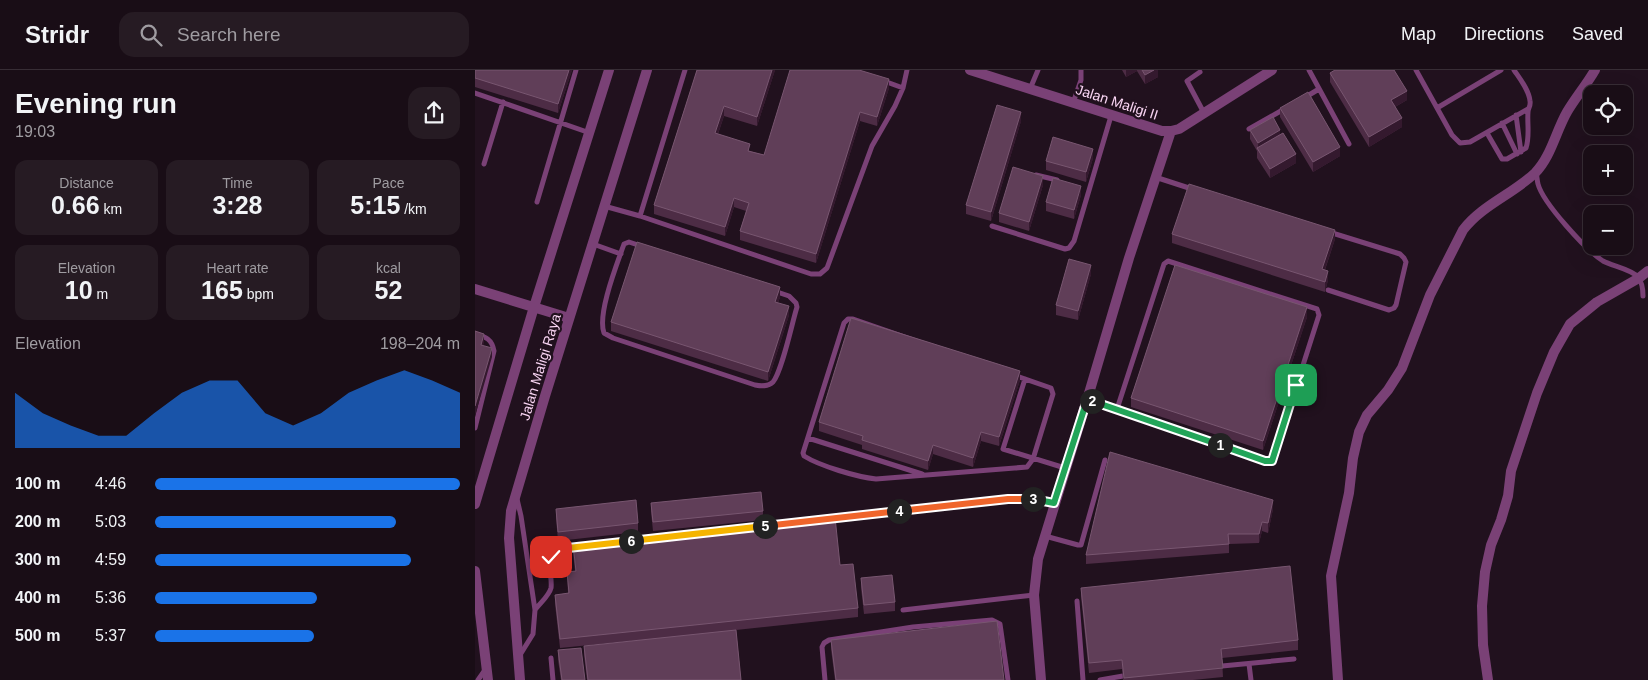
<!DOCTYPE html>
<meta charset="utf-8">
<style>
body{margin:0;font-family:Helvetica,sans-serif;background:#261b23;color:#f1f3f6;height:100vh;display:flex;flex-direction:column;font-size:19px;white-space:nowrap}
*{box-sizing:border-box;margin:0}
p{font-size:16px;color:#9f9ca1}
.icon{flex:none;width:28px;height:28px;fill:none;stroke:currentColor;stroke-width:2;stroke-linecap:round;stroke-linejoin:round}
.map{position:relative;flex:1;overflow:hidden}
.details{display:flex;flex-direction:column;background:#190d16;width:475px}
.details>*{flex:none}
.tools{position:absolute;left:1108px;top:15px;display:grid;gap:10px}
.tools a{display:grid;place-items:center;width:50px;height:50px;border-radius:10px;background:#190d16;box-shadow:0 5px 20px #0002,0 0 0 1px #372d35;font-size:25px}
.pin{position:absolute;display:grid;place-items:center;width:42px;height:42px;color:#fff;margin:-21px;border-radius:10px;box-shadow:0 2px 8px #0006}
.km{position:absolute;width:25px;height:25px;margin:-12px;border-radius:50%;background:#222;color:#fff;font-size:14px;line-height:25px;text-align:center}
.round{display:grid;place-items:center;flex:none;width:52px;height:52px;border-radius:15px;background:#261b23}
.overview{display:flex;align-items:center;justify-content:space-between;height:85px;padding:0 15px}
h1{font-size:28px;font-weight:600;line-height:38px}
.metrics{display:grid;grid-template-columns:repeat(3,1fr);gap:8px;height:85px;padding:5px 15px}
.metrics div{display:grid;align-content:center;border-radius:12px;background:#261b23;text-align:center}
.metrics b{font-size:25px;font-weight:600}
.metrics small{font-size:14px;font-weight:400}
.metrics p{font-size:14px}
.chart{height:140px;padding:10px 15px}
.chart p{display:flex;justify-content:space-between}
.chart svg{width:100%;height:90px;margin-top:5px;fill:#1a73e8;opacity:.7}
ul{padding:0 15px;list-style:none;font-size:16px}
li{display:grid;grid-template-columns:80px 60px 1fr;align-items:center;height:38px}
li i{height:12px;border-radius:6px;background:#1a73e8}
header{display:flex;align-items:center;gap:30px;box-sizing:border-box;height:70px;padding:0 25px;background:#190d16;border-bottom:1px solid #372d35}
header strong{font-size:24px}
nav{display:flex;gap:28px;margin-inline-start:auto;font-size:18px}
.search{width:350px;height:45px;background:#261b23;display:flex;align-items:center;gap:12px;box-sizing:border-box;padding:0 18px;border-radius:15px;color:#9f9ca1;font-size:19px}
main{display:flex;flex:1;min-height:0}
.map>svg:first-child{display:block}
</style>
<header>
<strong>Stridr</strong>
<div class="search"><svg class="icon" aria-label="search" viewBox="0 0 24 24"><circle cx="10" cy="10" r="6"/><path d="M15 15l6 6"/></svg>Search here</div>
<nav><a>Map</a><a>Directions</a><a>Saved</a></nav>
</header>
<main>
<section class="details">
<div class="overview"><div><h1>Evening run</h1><p>19:03</p></div><a class="round"><svg class="icon" aria-label="share" viewBox="0 0 24 24"><path d="M12 15V3M7 8l5-5 5 5M5 13v7h14v-7"/></svg></a></div>
<div class="metrics">
<div><p>Distance</p><b>0.66<small> km</small></b></div>
<div><p>Time</p><b>3:28</b></div>
<div><p>Pace</p><b>5:15<small> /km</small></b></div>
</div>
<div class="metrics">
<div><p>Elevation</p><b>10<small> m</small></b></div>
<div><p>Heart rate</p><b>165<small> bpm</small></b></div>
<div><p>kcal</p><b>52</b></div>
</div>
<div class="chart"><p><span>Elevation</span>198–204 m</p>
<svg viewBox="0 0 160 44" preserveAspectRatio="none"><path d="M0 44V17L10 27L20 33L30 38L40 38L50 27L60 17L70 11L80 11L90 27L100 33L110 27L120 17L130 11L140 6L150 11L160 17V44z"/></svg>
</div>
<ul>
<li><b>100 m</b>4:46<i style="width:100%"></i></li>
<li><b>200 m</b>5:03<i style="width:79%"></i></li>
<li><b>300 m</b>4:59<i style="width:84%"></i></li>
<li><b>400 m</b>5:36<i style="width:53%"></i></li>
<li><b>500 m</b>5:37<i style="width:52%"></i></li>
</ul>
</section>
<div class="map">
<svg width="1173" height="610" viewBox="0 0 1173 610">
<rect width="100%" height="100%" fill="#21111e"/>
<g fill="none" stroke-linecap="round" stroke-linejoin="round">
<path stroke="#7a4176" stroke-width="5" d="M834,0L874,74
M941,0L977,65L985,73L995,72L1053,39
M725,2L712,11L729,43
M409,11L428,18L432,0
M555,19L563,0
M0,23L115,63
M829,28L844,19
M598,33L606,10V0
M962,38L1026,0
M1041,45L1046,82
M1027,53L1042,84
M774,59L811,38
M1012,63L1027,89H1032L1051,78C1055,66 1052,54 1053,42C1053,38 1056,36 1055,31C1054,20 1045,9 1039,0
M9,94L28,32
M1061,102C1062,106 1062,110 1063,114C1068,133 1111,180 1128,191C1137,196 1156,199 1163,207C1167,212 1168,219 1168,226
M561,105L582,110
M680,107L717,119
M62,132L101,0
M129,136L165,146L336,204H345L352,198L397,76L420,36L428,18
M165,146L210,0
M517,156L590,179L594,178L599,171L636,46
M154,172L314,226L321,233L322,237C317,253 307,301 298,312C293,317 286,316 280,315L138,268L129,263C122,244 142,194 149,174Z
M118,174L146,184
M853,220L914,240L919,238L921,235L931,192L929,188L925,184L854,162
M373,249H378L576,318L578,324L558,389L552,397L401,409C382,407 345,396 329,386L328,383L369,253Z
M0,264C11,267 17,269 19,281L0,358
M550,309L528,379L590,398
M612,330L795,392L800,383L844,245L842,239L693,191L689,194L642,339
M333,368L447,404
M42,429L46,446L60,540L58,564L45,585
M354,449L548,428L579,433
M570,466L603,475H606L630,390
M602,531L608,610
M60,540C65,533 74,526 76,518C78,506 68,484 84,479C90,477 98,477 104,476
M428,540L559,525
M76,588L78,610
M774,594L776,610
M747,596L819,589
M3,610L10,600
M350,610L347,577L349,573L354,570L438,557L517,550L525,554L533,610
M625,610L648,606"/>
<path stroke="#7a4176" stroke-width="10" d="M495,0L687,61H696L704,59L797,0
M0,219L94,248
M0,434L59,237L134,0
M0,501L13,610
M45,610L34,468L36,441L70,326L172,0
M566,610L559,525L563,489L612,330L654,188L696,61
M863,610L856,506L874,423L878,388L884,362L892,345L913,320L927,298L955,225L988,160C1007,135 1038,124 1060,103C1076,87 1081,61 1092,42C1101,27 1112,14 1120,0
M1013,610L1008,575L1007,536L1010,502L1016,475L1026,450L1033,426L1036,401L1062,323L1079,282L1095,254L1122,232L1164,208L1173,201"/>
</g>
<path fill="#4d2c45" d="M0,0H97L83,43L0,17Z
M222,0H300L282,56L249,46L243,64L275,81L289,85L414,18L402,56L385,51L341,193L265,170V161L271,141L259,137L250,166L179,144V135Z
M647,0H683V7L670,14L662,1L651,7Z
M855,3L932,30L920,37L927,57L894,77L855,12Z
M805,38L865,86L838,102L805,47Z
M546,51L516,151L491,144V135Z
M775,60L805,65L821,93L795,108L782,88V81L775,69Z
M618,88L611,112L571,100V91Z
M568,115L554,161L524,152V143Z
M606,125L599,149L571,141V132Z
M697,164L860,169L850,200L853,210L850,222L697,173Z
M616,204L603,250L581,245V235Z
M305,227L303,233L314,245L293,311L136,261V252Z
M832,247L788,380L656,337V328Z
M545,310L524,376L506,371L498,397L458,384L453,400L387,379V375L344,361V352Z
M176,433L288,441V450L178,461L176,442Z
M81,439L163,453V462L83,471L81,448Z
M798,439L793,463L787,461L784,473L754,474V483L611,494V485Z
M98,474L365,495L383,538V547L261,560L266,610H112L109,585V576L175,569L85,578L80,534V525L93,523L92,502L100,501L98,483Z
M386,508L420,532V541L389,544L386,518Z
M606,518L823,570V580L747,588L748,607L718,610H648L647,599L614,603L606,527Z
M356,570L529,610H360L356,579Z
M83,580L110,610H86L83,590Z"/>
<path fill="#34192e" d="M94,0H97L83,43V34Z
M297,0H300L282,56V47Z
M651,0H662V1L651,7Z
M679,0H683V7L670,14V5Z
M414,9V18L402,56V47Z
M932,21V30L916,39V30Z
M249,36V46L240,72V63Z
M385,42V51L341,193V184Z
M546,42V51L516,151V142Z
M927,48V57L894,77V67Z
M805,60V69L783,79V73Z
M865,77V86L838,102V92Z
M618,79V88L611,112V102Z
M821,84V93L795,108V99Z
M568,106V115L554,161V152Z
M606,116V125L599,149V140Z
M259,128V137L250,166V157Z
M860,160V169L847,208V199Z
M616,195V204L603,250V241Z
M853,201V210L850,222V212Z
M305,217V227L300,241V232Z
M314,236V245L293,311V302Z
M832,237V247L788,380V371Z
M9,264V273L6,284V275Z
M17,278V287L0,346V336Z
M545,301V310L524,376V367Z
M506,362V371L498,397V388Z
M458,375V384L453,400V391Z
M798,430V439L793,463V453Z
M787,452V461L784,473V464Z"/>
<path fill="#603e58" stroke="#785670" d="M0,0H94L83,34L0,8Z
M222,0H297L282,47L249,36L240,63L275,74L273,81L289,85L315,0H384L414,9L402,47L385,42L341,184L265,161L274,133L259,128L250,157L179,135Z
M667,0H679L670,5Z
M860,0H919L932,21L916,30L927,48L894,67L855,3Z
M833,22L865,77L838,92L805,38Z
M522,35L546,42L516,142L491,135Z
M798,47L805,60L783,73L775,60Z
M808,63L821,84L795,99L782,78Z
M578,67L618,79L611,102L571,91Z
M538,97L568,106L554,152L524,143Z
M578,108L606,116L599,140L571,132Z
M714,114L860,160L847,199L853,201L850,212L697,164Z
M162,172L305,217L300,232L314,236L293,302L136,252Z
M594,189L616,195L603,241L581,235Z
M700,195L832,237L788,371L656,328Z
M376,248L545,301L524,367L506,362L498,388L458,375L453,391L387,370L388,366L344,352Z
M0,261L9,264L6,275L17,278L0,336Z
M635,382L798,430L793,453L787,452L784,464H753L754,474L611,485Z
M286,422L288,441L178,452L176,433Z
M161,430L163,453L83,462L81,439Z
M360,447L365,495L378,494L383,538L85,569L80,525L94,523L92,502L101,501L98,474Z
M815,496L823,570L746,579L748,598L649,608L647,590L614,593L606,518Z
M417,505L420,532L389,535L386,508Z
M522,551L529,610H361L356,570Z
M261,560L266,610H113L109,576Z
M106,578L110,610H87L83,580Z"/>
<g fill="none" stroke-linecap="round" stroke-linejoin="round">
<defs>
<path id="split-1" d="M745,375L790,391H797L821,315"/>
<path id="split-2" d="M617,331L745,375"/>
<path id="split-3" d="M558,429L579,433L612,330L617,331"/>
<path id="split-4" d="M424,441L533,429H558"/>
<path id="split-5" d="M290,456L424,441"/>
<path id="split-6" d="M156,471L290,456"/>
<path id="split-7" d="M76,487L84,479L156,471"/>
</defs>
<use href="#split-1" stroke="#fff" stroke-width="10"/>
<use href="#split-2" stroke="#fff" stroke-width="10"/>
<use href="#split-3" stroke="#fff" stroke-width="10"/>
<use href="#split-4" stroke="#fff" stroke-width="10"/>
<use href="#split-5" stroke="#fff" stroke-width="10"/>
<use href="#split-6" stroke="#fff" stroke-width="10"/>
<use href="#split-7" stroke="#fff" stroke-width="10"/>
<use href="#split-1" stroke="#22a559" stroke-width="6"/>
<use href="#split-2" stroke="#22a559" stroke-width="6"/>
<use href="#split-3" stroke="#22a559" stroke-width="6"/>
<use href="#split-4" stroke="#f0652b" stroke-width="6"/>
<use href="#split-5" stroke="#f0652b" stroke-width="6"/>
<use href="#split-6" stroke="#f5b400" stroke-width="6"/>
<use href="#split-7" stroke="#f5b400" stroke-width="6"/>
</g>
<g text-anchor="middle" dominant-baseline="central" stroke-width="4.5" stroke-linejoin="round" paint-order="stroke">
<g font-size="14" fill="#fad6f4" stroke="#21111e">
<text transform="translate(642 32) rotate(18)">Jalan Maligi II</text>
<text transform="translate(65 297) rotate(-73)">Jalan Maligi Raya</text>
</g>
</g>
</svg>
<div class="tools">
<a><svg class="icon" aria-label="locate" viewBox="0 0 24 24"><circle cx="12" cy="12" r="6"/><path d="M12 2v4M12 18v4M2 12h4M18 12h4"/></svg></a>
<a>+</a>
<a>−</a>
</div>
<div class="pin" style="left:821px;top:315px;background:#1e9e55"><svg class="icon" aria-label="arrive" viewBox="0 0 24 24"><path d="M6 21V4h12l-3 4 3 4H6"/></svg></div>
<div class="pin" style="left:76px;top:487px;background:#d93025"><svg class="icon" aria-label="check" viewBox="0 0 24 24"><path d="M5 12l5 5 9-10"/></svg></div>
<b class="km" style="left:745px;top:375px">1</b>
<b class="km" style="left:617px;top:331px">2</b>
<b class="km" style="left:558px;top:429px">3</b>
<b class="km" style="left:424px;top:441px">4</b>
<b class="km" style="left:290px;top:456px">5</b>
<b class="km" style="left:156px;top:471px">6</b>
</div>
</main>
